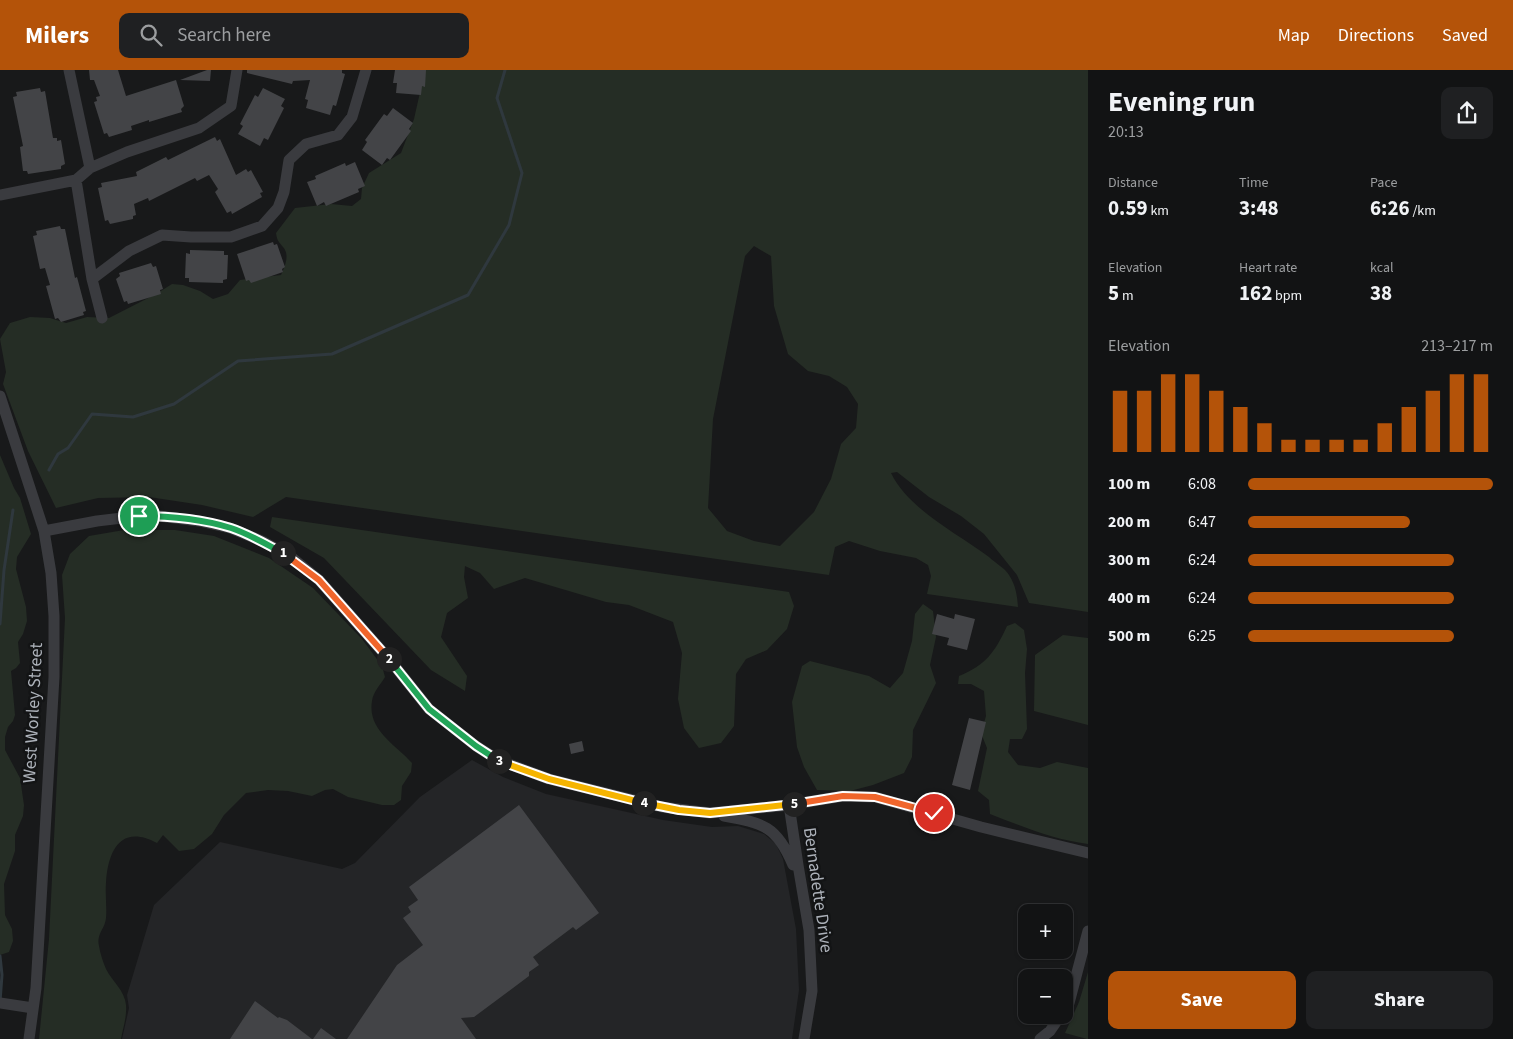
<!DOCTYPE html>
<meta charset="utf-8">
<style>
body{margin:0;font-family:"Source Sans 3",sans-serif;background:#1f2022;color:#f1f3f6;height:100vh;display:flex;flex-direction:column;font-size:19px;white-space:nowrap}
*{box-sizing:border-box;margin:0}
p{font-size:16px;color:#9c9ea0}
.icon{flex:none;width:28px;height:28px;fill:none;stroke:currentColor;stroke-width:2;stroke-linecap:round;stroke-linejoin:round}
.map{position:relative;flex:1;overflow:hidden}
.sheet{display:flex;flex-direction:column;background:#121314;width:425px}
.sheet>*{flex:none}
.fabs{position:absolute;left:1018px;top:834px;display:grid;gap:10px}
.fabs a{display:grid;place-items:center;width:55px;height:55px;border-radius:10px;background:#121314;box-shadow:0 1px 4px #0004,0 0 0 1px #313234;font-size:25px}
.pin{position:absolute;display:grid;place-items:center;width:42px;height:42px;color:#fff;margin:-21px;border:2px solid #fff;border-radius:50%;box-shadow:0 1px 5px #0007}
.km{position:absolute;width:25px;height:25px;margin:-12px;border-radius:50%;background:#222;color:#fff;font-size:14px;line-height:25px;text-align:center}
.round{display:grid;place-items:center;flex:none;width:52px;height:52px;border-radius:10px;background:#1f2022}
.headline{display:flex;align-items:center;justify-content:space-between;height:85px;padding:0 20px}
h1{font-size:28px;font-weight:700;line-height:38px}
.figures{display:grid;grid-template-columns:repeat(3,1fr);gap:8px;height:85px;padding:5px 20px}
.figures div{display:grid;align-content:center}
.figures b{font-size:21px;font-weight:700}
.figures small{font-size:14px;font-weight:400}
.figures p{font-size:14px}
.chart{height:140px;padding:10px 20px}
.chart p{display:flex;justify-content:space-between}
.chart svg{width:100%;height:90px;margin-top:5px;stroke:#b45309;stroke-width:6}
.primary-button{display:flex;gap:10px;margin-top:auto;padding:10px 20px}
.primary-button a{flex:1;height:58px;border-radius:10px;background:#b45309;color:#fff;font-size:20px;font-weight:700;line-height:58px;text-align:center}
.primary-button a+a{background:#1f2022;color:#f1f3f6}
ul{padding:0 20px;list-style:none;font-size:16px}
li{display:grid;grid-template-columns:80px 60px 1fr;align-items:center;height:38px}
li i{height:12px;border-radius:6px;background:#b45309}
header{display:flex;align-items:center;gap:30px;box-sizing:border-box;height:70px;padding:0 25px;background:#b45309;color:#fff}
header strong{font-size:24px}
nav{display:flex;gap:28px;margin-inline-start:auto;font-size:18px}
.search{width:350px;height:45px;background:#1f2022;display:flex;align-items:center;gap:12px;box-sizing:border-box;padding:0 18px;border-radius:10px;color:#9c9ea0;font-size:19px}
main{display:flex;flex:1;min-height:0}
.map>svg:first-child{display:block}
</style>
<header>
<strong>Milers</strong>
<div class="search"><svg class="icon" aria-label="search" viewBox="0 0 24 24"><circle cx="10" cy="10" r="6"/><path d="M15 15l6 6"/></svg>Search here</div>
<nav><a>Map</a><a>Directions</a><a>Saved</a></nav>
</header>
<main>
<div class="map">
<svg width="1088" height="969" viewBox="0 0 1088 969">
<rect width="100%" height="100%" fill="#18191a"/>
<path fill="#242527" d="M472,690L503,707L546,724L663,750L712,757L738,756L764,764L776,774L783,789L796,859L799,920L792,969H122L129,938L127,925L154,835L220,772L342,799L355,793L420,727Z"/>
<path fill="#252d25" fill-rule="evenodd" d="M425,0H1088V542L1029,533L1017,505L984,464L961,446L929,427L897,402L891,403C909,440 957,463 989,487C995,493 1005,498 1009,505C1016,516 1017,525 1018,537L927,524L931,506L928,495L916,488L880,481L849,471L835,477L829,505L286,427L253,447L202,435L149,427L98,428L56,438L28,381L3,314L6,302L0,269L10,253L30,247L50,248L66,253L87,247L109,248L156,224L172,214L183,215L200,221L213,229L228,224L240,210L281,205C285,196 290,185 283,177C278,171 277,170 276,163L295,138L331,134L352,136L361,129L362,118L369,103L401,83L414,49ZM754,176L771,186L774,236L788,284L808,301L829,306L847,317L858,334L856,358L841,374L831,409L814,442L780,476L754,471L727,461L708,438L713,349L745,186Z
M0,385L14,418L20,428L31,464L17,487L16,499L26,537L27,551L23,564L18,572L20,593L16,598L11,601L15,645L13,651L8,657L5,667V680L20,708L24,735L23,746L15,765V781L4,814L5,845L12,859L13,871L9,882L0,885Z
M272,447L789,522L794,536L787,559L767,580L746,589L736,604L734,656L721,673L699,678L684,658L678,629L682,583L673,552L629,535L606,532L525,508L494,519L480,503L465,496L464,507L468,528L447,543L441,567L467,606L465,621L431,600L324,488L270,457Z
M124,460H175L214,466L269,488L313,518L362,569L382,596L385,607C381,614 373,622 372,631C367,660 396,675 412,693L411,702L402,716L401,730L394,735H382L348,727L333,719L325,720L312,726L288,721L268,720L246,723L224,745L212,764L194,779L179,781L163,765L157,773C121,754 108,780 106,813C105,825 107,836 106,848C105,859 96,864 99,876C100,883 103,892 106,899C112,911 125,921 126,935C127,947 123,958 121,969H39L49,869L65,548L62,505L70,484L89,466Z
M923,534L933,541L936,567L930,595L936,613L913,660L912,687L904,703L873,715L850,721L817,720L804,697L797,677L792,632L802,596L810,591L869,606L890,618L903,603L912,571L915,544Z
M1015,553L1024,560L1027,579L1025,603L1027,659L1022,669H1010L1008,682L1018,695L1040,698L1057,692L1088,698V774C1054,770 1021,756 990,744L989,730L978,721L987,678L981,663L986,646L984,621L971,614H958L959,606C986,595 995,582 1007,556Z
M1063,565L1088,568V655L1034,641L1035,585Z
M1088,902V969H1087L1065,963L1079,932Z"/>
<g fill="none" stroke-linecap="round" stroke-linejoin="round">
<path stroke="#2f383e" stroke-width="3" d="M49,400L58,384L68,378L92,344L133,347L174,334L238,291L332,284L468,225L509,155L522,103L497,28L505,0
M0,554L4,500L13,440
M0,886L2,905L0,932"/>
</g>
<path fill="#434447" d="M89,0H118L126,26L176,10L184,36L181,39L182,42L149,52V50L131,56L132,60L109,67L107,63L104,64L94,32L97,31L96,27L100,26L94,10H90Z
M207,0H211L210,11L180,10Z
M247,0H342V3L345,4L336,36L333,35L330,45L306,38L308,30L305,29L310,10L293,11L292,14L247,3Z
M395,0H426L425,17L422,16L421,25L396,23L397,13H393Z
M40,18L41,22L45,21L53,68H57V71L61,70L65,94L61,96V99L28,104L27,101H23L20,77L23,76L13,27L17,26L16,22Z
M263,18L285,29L281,36L284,38L268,70L264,68L260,76L238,64L243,56L240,54L255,25L258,27Z
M393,38L413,53L409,59L411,61L390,90L387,88L382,95L362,80L367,72L365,70L384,44L387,46Z
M215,67L217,71L220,69L236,105L246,99L248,102L251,100L263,122L260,123L262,127L232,144L231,141L227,143L215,122L218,119L209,105L197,111L195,108L149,131L148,128L134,134L136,145L133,146V149L110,154L108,150L105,151L98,118L102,117L101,113L137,106L136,102L166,87L168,90Z
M355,92L365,116L358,119L359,122L326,136L324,132L317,136L307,112L316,109L315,106L345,93L346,96Z
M60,156L61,159H65L75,208L77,207L86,241L83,242L84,245L61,252L58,248L55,249L46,216L50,215L45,198L40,199L33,166L37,165L36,161Z
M273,172L274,175L277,174L285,197L282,199L283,202L251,213L249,210L246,211L237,184Z
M190,180L224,181V185H228L227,209L223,210V213L189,212V208H185L186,183L190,184Z
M151,193L153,197L156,196L163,219L160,220L161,224L128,234L127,231L124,232L116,209L120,206L119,203Z
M937,544L954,549L955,544L975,549L967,580L947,575L949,568L932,564Z
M969,648L986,652L970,720L952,715Z
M582,671L584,681L571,684L569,674Z
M519,735L599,843L576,860L573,857L533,887L539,895L529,902V906L474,947L461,948L476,969H347L397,895L423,875L403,848L411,842L408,837L418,830L409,817Z
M255,931L278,948L279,947L287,950L312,969H230Z
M321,958L336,969H313Z"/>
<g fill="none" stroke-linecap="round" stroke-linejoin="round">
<path stroke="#3a3b3f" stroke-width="11" d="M90,98L127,82L199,58L231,36L237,0
M76,110L92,209L102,248
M0,125L76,110L90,98L69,0
M92,209L129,181L162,165L191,167H231L262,156L278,138L284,122L289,90L306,74L338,65L352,47L366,0
M0,326L44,461L51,503L54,546V607L36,918L29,969
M44,461L97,451L139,446H159L199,451L230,458L262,471L291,487L319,510L389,589L429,639L476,676L498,690L549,709L662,737L710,743L789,735L843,726L875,727L981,757L1088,783
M789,735L798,795L809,860L812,921L804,969
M724,746C763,753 777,756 793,795
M0,933L33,938
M1064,941L1069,933L1088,861
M1040,969L1050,961L1061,945"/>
</g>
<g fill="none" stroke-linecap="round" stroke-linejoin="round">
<defs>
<path id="split-1" d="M139,446C169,446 202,449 231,458C249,464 266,474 283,483"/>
<path id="split-2" d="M283,483L319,510L389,589"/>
<path id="split-3" d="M389,589L429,639L476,676L499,691"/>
<path id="split-4" d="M499,691L549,709L644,733"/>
<path id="split-5" d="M644,733L679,740L710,743L794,734"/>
<path id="split-6" d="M794,734L843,726L875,727L934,743"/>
</defs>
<use href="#split-1" stroke="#fff" stroke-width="10"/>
<use href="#split-2" stroke="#fff" stroke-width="10"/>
<use href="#split-3" stroke="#fff" stroke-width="10"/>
<use href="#split-4" stroke="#fff" stroke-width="10"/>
<use href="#split-5" stroke="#fff" stroke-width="10"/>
<use href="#split-6" stroke="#fff" stroke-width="10"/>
<use href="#split-1" stroke="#22a559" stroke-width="6"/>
<use href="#split-2" stroke="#f0652b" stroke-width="6"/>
<use href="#split-3" stroke="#22a559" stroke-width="6"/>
<use href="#split-4" stroke="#f5b400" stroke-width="6"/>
<use href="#split-5" stroke="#f5b400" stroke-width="6"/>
<use href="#split-6" stroke="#f0652b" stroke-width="6"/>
</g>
<g text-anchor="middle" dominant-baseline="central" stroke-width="5" stroke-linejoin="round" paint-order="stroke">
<g font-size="18" fill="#acb1b9" stroke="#131415">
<text transform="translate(33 643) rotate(-87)">West Worley Street</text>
<text transform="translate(818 820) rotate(82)">Bernadette Drive</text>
</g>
</g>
</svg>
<div class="fabs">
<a>+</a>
<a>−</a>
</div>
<div class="pin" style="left:139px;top:446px;background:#1e9e55"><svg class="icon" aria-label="arrive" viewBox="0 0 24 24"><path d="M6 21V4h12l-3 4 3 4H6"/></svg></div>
<div class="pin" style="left:934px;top:743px;background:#d93025"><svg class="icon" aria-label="check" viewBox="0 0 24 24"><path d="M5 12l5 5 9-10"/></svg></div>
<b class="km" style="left:283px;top:483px">1</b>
<b class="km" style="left:389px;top:589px">2</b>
<b class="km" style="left:499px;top:691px">3</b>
<b class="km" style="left:644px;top:733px">4</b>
<b class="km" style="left:794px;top:734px">5</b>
</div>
<section class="sheet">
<div class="headline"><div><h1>Evening run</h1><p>20:13</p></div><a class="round"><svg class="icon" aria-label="share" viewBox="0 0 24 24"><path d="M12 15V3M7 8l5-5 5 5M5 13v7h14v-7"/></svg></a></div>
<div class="figures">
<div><p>Distance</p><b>0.59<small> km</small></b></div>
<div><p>Time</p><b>3:48</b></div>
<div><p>Pace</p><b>6:26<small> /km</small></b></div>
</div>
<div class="figures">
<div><p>Elevation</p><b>5<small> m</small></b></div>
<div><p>Heart rate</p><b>162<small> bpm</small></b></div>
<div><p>kcal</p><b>38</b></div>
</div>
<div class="chart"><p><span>Elevation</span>213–217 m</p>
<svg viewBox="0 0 160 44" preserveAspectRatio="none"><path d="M5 44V14M15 44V14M25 44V6M35 44V6M45 44V14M55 44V22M65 44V30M75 44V38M85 44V38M95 44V38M105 44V38M115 44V30M125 44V22M135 44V14M145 44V6M155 44V6"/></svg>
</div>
<ul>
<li><b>100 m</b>6:08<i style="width:100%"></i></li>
<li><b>200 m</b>6:47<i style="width:66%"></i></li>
<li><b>300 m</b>6:24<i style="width:84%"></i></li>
<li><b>400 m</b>6:24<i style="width:84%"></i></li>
<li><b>500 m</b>6:25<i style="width:84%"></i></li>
</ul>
<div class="primary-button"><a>Save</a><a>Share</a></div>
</section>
</main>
